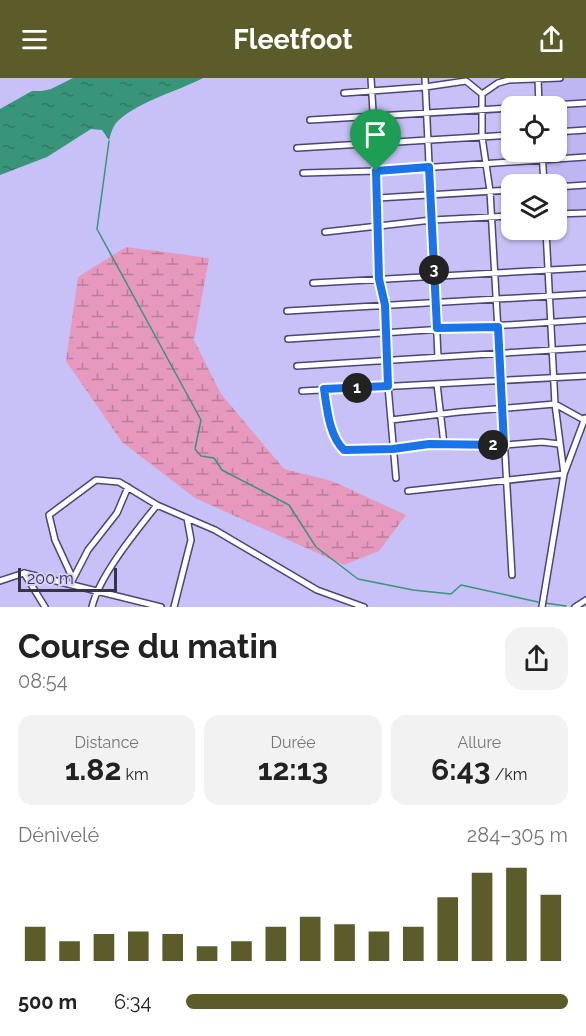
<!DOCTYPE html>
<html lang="fr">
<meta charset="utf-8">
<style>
body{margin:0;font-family:Raleway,sans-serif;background:#f2f2f2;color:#222;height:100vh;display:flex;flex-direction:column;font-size:22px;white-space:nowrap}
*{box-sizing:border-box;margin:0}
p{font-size:20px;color:#767676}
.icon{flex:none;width:33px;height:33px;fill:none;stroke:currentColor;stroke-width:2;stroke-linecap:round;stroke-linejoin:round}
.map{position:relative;height:529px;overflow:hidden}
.drawer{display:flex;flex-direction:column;background:#fff;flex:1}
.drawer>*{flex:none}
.controls{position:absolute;left:501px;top:18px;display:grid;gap:12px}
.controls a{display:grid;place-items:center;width:66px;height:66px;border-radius:12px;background:#fff;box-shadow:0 2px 4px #0004;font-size:30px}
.scale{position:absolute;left:18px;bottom:15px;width:99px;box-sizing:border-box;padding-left:6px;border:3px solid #37344a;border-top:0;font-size:16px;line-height:21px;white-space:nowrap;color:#37344a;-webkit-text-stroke:4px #d4cffc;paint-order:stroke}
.pin{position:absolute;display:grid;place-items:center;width:51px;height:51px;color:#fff;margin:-62px -26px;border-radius:50% 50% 50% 0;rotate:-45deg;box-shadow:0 0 6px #0007}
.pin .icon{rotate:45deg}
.km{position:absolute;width:30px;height:30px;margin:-15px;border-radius:50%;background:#222;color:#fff;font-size:16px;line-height:30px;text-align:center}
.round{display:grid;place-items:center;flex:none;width:63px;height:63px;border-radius:18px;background:#f2f2f2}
.head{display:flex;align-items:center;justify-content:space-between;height:102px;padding:0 18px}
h1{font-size:33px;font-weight:700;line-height:45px}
.metrics{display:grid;grid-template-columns:repeat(3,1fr);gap:9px;height:102px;padding:6px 18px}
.metrics div{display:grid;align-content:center;border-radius:15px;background:#f2f2f2;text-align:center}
.metrics b{font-size:30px;font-weight:700}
.metrics small{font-size:16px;font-weight:400}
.metrics p{font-size:16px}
.chart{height:168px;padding:12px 18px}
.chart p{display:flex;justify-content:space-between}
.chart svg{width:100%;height:108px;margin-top:6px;stroke:#5b5c29;stroke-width:6}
ul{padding:0 18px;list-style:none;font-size:20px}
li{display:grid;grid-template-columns:96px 72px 1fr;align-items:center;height:45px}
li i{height:15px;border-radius:8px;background:#5b5c29}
header{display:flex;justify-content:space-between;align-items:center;height:78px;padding:0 18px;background:#5b5c29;color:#fff;font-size:27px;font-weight:700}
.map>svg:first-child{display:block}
</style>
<header><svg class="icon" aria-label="menu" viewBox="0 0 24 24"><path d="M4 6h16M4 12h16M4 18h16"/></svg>Fleetfoot<svg class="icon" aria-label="share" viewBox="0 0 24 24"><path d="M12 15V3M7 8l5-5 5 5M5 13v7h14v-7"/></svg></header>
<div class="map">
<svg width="586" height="529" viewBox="0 0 586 529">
<defs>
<pattern id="wetland-marsh" width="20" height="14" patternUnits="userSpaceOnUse" patternTransform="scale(1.5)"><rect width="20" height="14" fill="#e698bd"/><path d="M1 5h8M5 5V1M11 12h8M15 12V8" fill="none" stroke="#bb7d9c"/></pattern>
<pattern id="water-ripples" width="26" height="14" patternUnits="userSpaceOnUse" patternTransform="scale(1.5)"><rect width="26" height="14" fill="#389579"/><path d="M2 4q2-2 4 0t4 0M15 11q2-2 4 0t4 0" fill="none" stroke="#307a65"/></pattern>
</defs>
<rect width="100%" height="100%" fill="#c7c1f7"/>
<path fill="#bdb6f3" d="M539,0H586V135L557,136L556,106H544L543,74H556V28H540Z"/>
<path fill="url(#wetland-marsh)" d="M126,169L209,180L194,262L221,316L284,391L332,403L406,437L379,473L344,487L195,420L122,364L66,283L78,199Z"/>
<path fill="url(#water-ripples)" d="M73,0H203C178,13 140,23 119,42C113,47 111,55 109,62L102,52L91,51L47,79L0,97V31L32,13H42L51,11Z"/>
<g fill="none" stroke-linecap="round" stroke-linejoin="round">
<path stroke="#389579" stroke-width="1.5" d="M109,63L97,151L201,342L195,371L201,378L214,380L222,392L289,427L316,469L358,501L413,512L451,516L461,507L538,524
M545,525L566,528"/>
<defs>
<path id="minor" d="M371,0L378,120
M425,0L438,279
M538,0L539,28
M344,15L425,9L466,3L482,16V59L490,113L512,497
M482,16L498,5L509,2L560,0
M535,28L586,25
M310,42L512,30
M556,54L586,52
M297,70L512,57
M542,74L544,106
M303,95L376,93L586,79
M556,109L586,107
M556,136L586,135
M325,154L432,142L512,138
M313,205L586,190
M287,233L586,216
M288,261L586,242
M297,288L586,270
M437,306L444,366
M324,311C327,330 329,358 344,372L393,371L429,366L505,367L542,364L559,366
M302,313L586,298
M391,342L459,334L555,326L584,342
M396,400L388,308L385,227L379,201L378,120L512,112
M408,413L564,396L555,326L546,152
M24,495L45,529
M73,501L55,462L49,437L96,402L119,404L157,427L215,452L317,512L364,529
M73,501L88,472L117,435L128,409
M0,503L24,495L161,529
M92,529C99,498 137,452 157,427
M174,529L191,462L187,440
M542,529L564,396L585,340
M575,529L586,522"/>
</defs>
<use href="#minor" stroke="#4d4674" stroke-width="8"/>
<use href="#minor" stroke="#fff" stroke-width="5"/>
</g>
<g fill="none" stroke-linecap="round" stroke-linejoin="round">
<defs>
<path id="route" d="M429,89L437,250L498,249L504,367L429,366L393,371L344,372C329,358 327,330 324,311L388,308L385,227L379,201L376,93Z"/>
</defs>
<use href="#route" stroke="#fff" stroke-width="12"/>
<use href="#route" stroke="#1a73e8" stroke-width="8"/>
</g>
</svg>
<div class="controls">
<a><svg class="icon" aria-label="locate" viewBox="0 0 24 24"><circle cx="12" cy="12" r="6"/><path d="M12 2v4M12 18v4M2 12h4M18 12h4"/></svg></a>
<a><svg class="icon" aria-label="layers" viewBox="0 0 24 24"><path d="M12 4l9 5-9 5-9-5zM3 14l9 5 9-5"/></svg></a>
</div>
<div class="scale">200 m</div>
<div class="pin" style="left:376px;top:93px;background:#1e9e55"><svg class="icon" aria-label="arrive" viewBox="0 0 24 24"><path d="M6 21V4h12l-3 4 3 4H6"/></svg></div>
<b class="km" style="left:357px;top:310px">1</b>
<b class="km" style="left:493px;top:367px">2</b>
<b class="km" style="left:434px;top:192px">3</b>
</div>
<section class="drawer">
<div class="head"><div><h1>Course du matin</h1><p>08:54</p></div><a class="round"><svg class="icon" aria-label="share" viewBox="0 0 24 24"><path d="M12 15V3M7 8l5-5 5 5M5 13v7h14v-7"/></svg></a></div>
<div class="metrics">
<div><p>Distance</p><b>1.82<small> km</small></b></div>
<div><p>Durée</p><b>12:13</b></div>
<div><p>Allure</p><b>6:43<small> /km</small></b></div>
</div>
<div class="chart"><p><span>Dénivelé</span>284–305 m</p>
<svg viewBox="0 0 160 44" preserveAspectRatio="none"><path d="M5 44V30M15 44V36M25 44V33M35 44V32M45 44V33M55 44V38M65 44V36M75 44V30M85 44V26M95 44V29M105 44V32M115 44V30M125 44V18M135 44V8M145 44V6M155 44V17"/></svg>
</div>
<ul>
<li><b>500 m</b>6:34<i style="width:100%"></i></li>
</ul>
</section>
